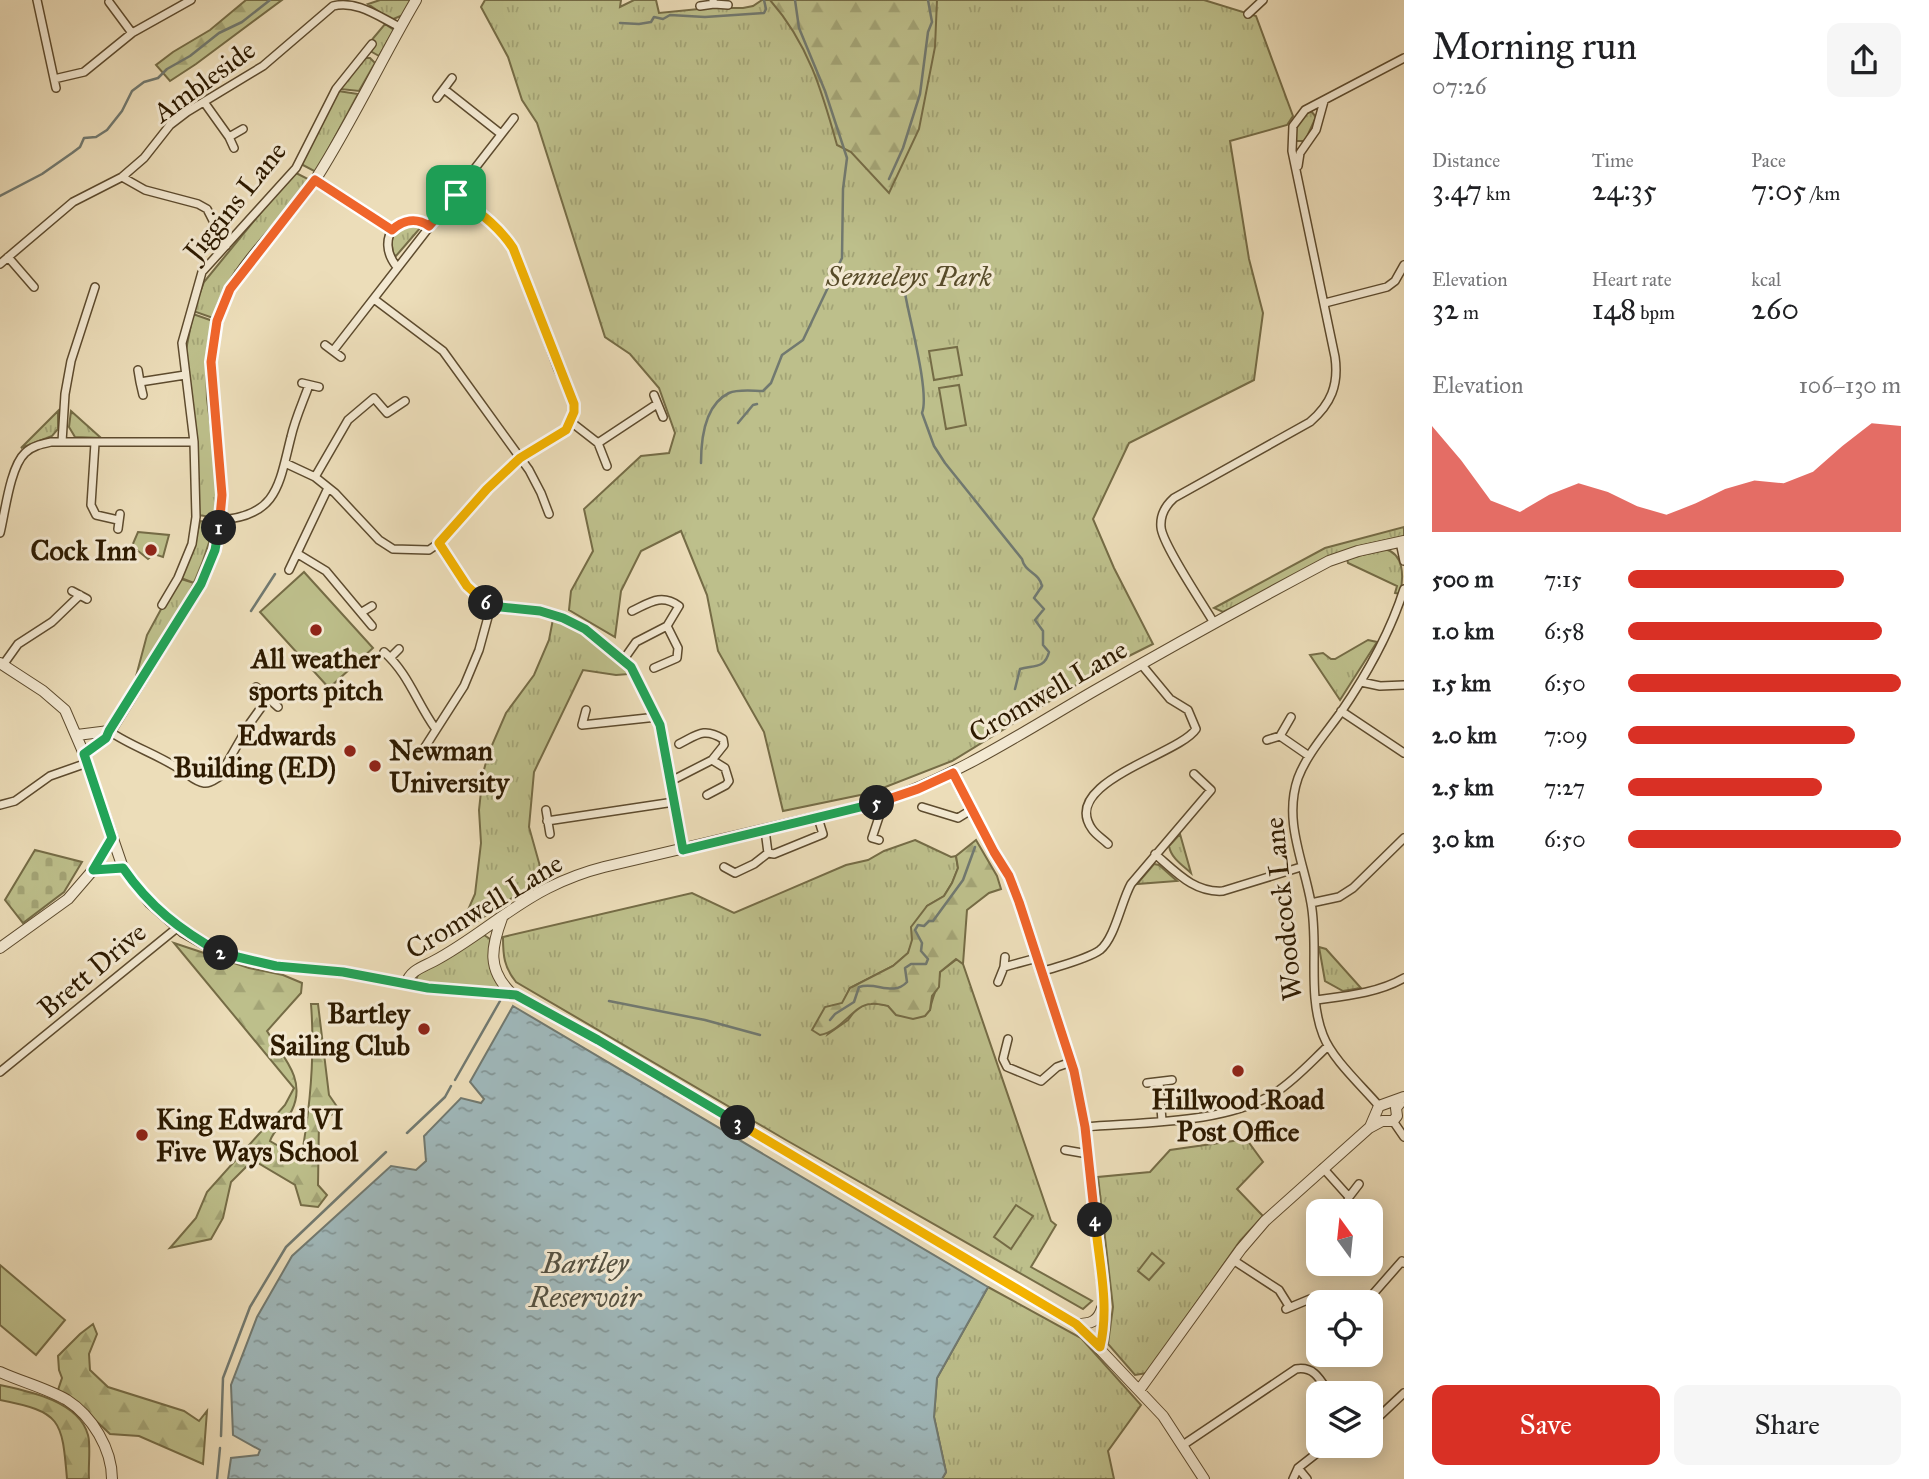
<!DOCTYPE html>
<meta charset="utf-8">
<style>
body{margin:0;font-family:"IM FELL Great Primer",serif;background:#f6f6f6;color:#202124;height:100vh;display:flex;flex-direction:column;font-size:26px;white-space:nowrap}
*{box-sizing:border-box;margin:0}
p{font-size:23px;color:#757577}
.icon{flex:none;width:38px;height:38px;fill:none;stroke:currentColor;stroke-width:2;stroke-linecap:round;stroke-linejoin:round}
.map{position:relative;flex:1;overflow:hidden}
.panel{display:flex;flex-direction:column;background:#fff;width:525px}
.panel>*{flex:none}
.needle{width:46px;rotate:345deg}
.buttons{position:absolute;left:1306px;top:1199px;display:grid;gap:14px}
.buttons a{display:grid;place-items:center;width:77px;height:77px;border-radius:14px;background:#fff;box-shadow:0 4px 18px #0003;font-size:35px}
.pin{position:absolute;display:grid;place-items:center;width:60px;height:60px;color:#fff;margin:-30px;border-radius:14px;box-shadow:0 4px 10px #0006}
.km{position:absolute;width:35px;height:35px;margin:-18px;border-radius:50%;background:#222;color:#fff;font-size:19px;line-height:35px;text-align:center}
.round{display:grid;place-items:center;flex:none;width:74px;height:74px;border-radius:14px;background:#f6f6f6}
.overview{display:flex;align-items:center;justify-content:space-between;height:119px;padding:0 28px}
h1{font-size:38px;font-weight:600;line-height:52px}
.metrics{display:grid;grid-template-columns:repeat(3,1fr);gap:10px;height:119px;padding:7px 28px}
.metrics div{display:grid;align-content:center}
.metrics b{font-size:30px;font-weight:600}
.metrics small{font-size:19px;font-weight:400}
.metrics p{font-size:19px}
.chart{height:196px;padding:14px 28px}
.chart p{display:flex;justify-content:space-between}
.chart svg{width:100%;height:126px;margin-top:7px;fill:#d93025;opacity:.7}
.action{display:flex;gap:14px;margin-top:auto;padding:14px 28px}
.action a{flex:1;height:80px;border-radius:14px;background:#d93025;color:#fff;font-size:28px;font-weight:600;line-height:80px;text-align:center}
.action a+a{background:#f6f6f6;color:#202124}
ul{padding:0 28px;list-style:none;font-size:23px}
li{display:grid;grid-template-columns:112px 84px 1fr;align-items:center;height:52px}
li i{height:18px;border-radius:9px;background:#d93025}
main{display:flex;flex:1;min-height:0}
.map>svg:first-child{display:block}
</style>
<main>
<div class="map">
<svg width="1404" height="1479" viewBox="0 0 1404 1479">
<defs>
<pattern id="grass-tufts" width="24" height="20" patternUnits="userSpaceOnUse" patternTransform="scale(1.75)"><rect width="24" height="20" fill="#bdbf8b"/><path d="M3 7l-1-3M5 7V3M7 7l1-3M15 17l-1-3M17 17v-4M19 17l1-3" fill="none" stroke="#a3a476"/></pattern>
<pattern id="forest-firs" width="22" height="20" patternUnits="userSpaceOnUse" patternTransform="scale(1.75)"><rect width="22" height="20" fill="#bdbf8b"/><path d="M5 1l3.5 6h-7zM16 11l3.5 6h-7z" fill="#a3a476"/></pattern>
<pattern id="cemetery-stones" width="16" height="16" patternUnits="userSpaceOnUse" patternTransform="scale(1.75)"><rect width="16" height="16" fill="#bdbf8b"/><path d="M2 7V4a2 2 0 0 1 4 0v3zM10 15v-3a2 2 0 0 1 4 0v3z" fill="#a3a476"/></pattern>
<pattern id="water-ripples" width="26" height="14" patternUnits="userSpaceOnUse" patternTransform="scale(1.75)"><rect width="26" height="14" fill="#9fb8bb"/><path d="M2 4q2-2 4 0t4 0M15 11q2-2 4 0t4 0" fill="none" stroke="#829596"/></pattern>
</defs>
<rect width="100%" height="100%" fill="#ecddb9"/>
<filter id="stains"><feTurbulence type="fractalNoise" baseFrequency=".00286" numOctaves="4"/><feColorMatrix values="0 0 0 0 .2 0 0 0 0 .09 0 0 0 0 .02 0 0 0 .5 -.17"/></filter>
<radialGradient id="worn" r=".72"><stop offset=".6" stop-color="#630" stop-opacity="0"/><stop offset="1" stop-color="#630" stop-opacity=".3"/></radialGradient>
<path fill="url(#grass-tufts)" stroke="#756c46" stroke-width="2" d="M380,0H412L403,15L391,20L368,4Z
M485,0H621L620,7L634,0H656L659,13L709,8H743L753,6L762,0H1204L1256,16L1293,116L1287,125L1230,141L1249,259L1263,313L1254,380L1129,443L1093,519L1114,568L1153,644L1101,670L952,761L870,793L783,811L764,732L718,651L707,595L681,531L641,551L621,591L615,637L569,610L571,591L593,551L584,509L641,456L669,453L675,433L659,388L630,354L605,337L537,123L522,100L508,57L481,7Z
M385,24L394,30L379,56L365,48Z
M363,58H370L375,63L359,91L340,89Z
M338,91L358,94L316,172L299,163Z
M1311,111L1316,117L1305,141H1296C1291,127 1298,117 1311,111Z
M294,172L310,180L227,287L213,318L193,311L204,282Z
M409,224L421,227L396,256L393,254L391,239L397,231Z
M193,314L213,321L206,359L207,399L216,467L217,518L198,515L197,443L186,350Z
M58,411V429L52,436L21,448Z
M71,411L101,438L75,437L69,427Z
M200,521L214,524C200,586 168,631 134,684L147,635L178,578L194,583L181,578L194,547Z
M1404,527V536L1360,546L1223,612L1214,608L1325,548Z
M1385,549C1404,554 1404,576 1400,594L1395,593L1397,586L1348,563L1347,559Z
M553,619C581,630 612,651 630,674L616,675L583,670L534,772L529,827L543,877L457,935L475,894L481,843L479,810L483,773L489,752L506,713L534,675L549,640Z
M1368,640L1377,642L1340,700L1310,655L1323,653L1331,659H1335Z
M1180,834L1191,873C1182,865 1171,858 1169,846Z
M915,840L951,857L956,856L958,868L952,883L944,896L927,906L908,953L893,966L850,988L828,1034L848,1020L857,1008L869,1003L930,1010C932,996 939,986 940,972L957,959L963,964L1051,1221L1056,1225L1031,1267L1092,1301L1083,1309L786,1140L516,982C504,967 503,956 503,937L692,893L734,913L846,865L868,860L884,851Z
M1154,864L1159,865L1177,881L1137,884Z
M484,935L490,939L489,958L501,990L426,984L416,980L418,975Z
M1319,947L1326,949L1361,988L1343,991L1325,981Z
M1240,1140H1247L1263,1162L1237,1189L1263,1216L1240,1241L1147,1373L1135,1375L1108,1344L1113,1307L1098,1177L1150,1172L1170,1150Z
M988,1287L1081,1338L1141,1405L1108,1451L1114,1479H942L946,1472L934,1417L937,1378Z"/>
<path fill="url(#forest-firs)" stroke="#756c46" stroke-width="2" d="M246,0H282L196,64L170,81L156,65L173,52L210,30Z
M770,0H937L935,47L919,129L889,193L851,152L837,145C822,91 808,43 770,0Z
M976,840L997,876L1001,889L989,893L967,910L963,964L956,959L940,972L939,987L932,996L930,1010L925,1016L913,1019L896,1015L888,1006C883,1005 877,1003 871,1004C854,1004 841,1032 820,1035L812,1030L825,1007L842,1003L850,988L893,966L908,953L912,940L911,927L927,906L944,896L952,883L958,868L956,856Z
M174,943L249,968L283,975L302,983L301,993L267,1031C282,1056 307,1079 292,1110C287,1122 274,1128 270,1141L301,1159C310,1109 315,1055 311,1004H318L329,1095L340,1111L319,1120L318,1185L327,1195L318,1207L301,1205L295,1185L253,1160L231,1182L223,1218L211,1239L170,1248L196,1218L207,1192L285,1105L294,1088Z
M93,1324L97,1334L89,1354L90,1370L108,1387L184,1411L199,1421L207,1411L203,1464L139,1436L110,1434L93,1418L58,1390L62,1378L59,1370L58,1356L80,1334Z
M0,1385C28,1391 79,1401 88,1435C91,1446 88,1466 89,1479H67C62,1419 61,1412 0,1400Z"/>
<path fill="url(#cemetery-stones)" stroke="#756c46" stroke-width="2" d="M35,850L82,862L64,892L23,923L5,900Z"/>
<path fill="#bdbf8b" stroke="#756c46" stroke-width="2" d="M957,347L962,375L934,380L929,351Z
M959,385L966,425L946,429L939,388Z
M138,532L169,535L163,557L154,554L148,559L132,546Z
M304,572L373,648L329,688L260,612Z
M1016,1205L1033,1216L1011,1249L994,1237Z
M1152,1253L1164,1263L1149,1280L1138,1271Z
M0,1265L65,1320L36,1355L0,1325Z"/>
<path fill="url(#water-ripples)" stroke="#717970" stroke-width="2" d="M513,1006L988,1287L937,1378L934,1417L946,1472L942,1479H228L231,1458L258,1455L260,1450L233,1435L231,1385L257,1317L292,1256L391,1166L416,1170L426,1161L424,1136L461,1098L481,1103L484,1099L470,1082Z"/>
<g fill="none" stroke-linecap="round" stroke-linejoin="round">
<path stroke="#717970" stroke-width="2.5" d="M620,23L639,24L651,22L654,17L663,19L670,15L705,17L764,13L766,9L764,0
M889,179L903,148L920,94L928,32L932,22L928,0
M0,196L42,174L72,153L80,147L84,138L96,137L107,130L122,111L132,91L144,82L158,78L167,69L190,56L219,33L242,22L270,0
M905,293C909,318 930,393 922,413L934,446L945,463L1022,559C1025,573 1039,572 1042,586L1034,598L1044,609L1035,620L1043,631V645L1049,652C1045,669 1033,665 1020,669L1015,689
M738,423L753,405L757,404
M701,463C701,439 704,405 729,393C738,389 753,391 763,391L771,383L782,355L803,340L842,258L843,189L847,158L825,91L799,28L795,0
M251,611L275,574
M609,1001L705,1020L760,1035
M830,1020L835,1014L854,1002L859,987C876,981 893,997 907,982L905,968L911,964H926L928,959L921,951L922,943L915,930L918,925L924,926L929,921H933L963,880L975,847
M455,1080L500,1001
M407,1133L445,1097L451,1086
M221,1436L223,1378L250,1307L286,1247L386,1152
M217,1479L220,1448"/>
<defs>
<path id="minor" d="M37,0L56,88
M109,2L132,33
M714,4L728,5
M700,6L714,4L713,0
M1248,14L1263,0
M54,79L84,72L132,33L191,0
M444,89L501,134
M437,98L452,78
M204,102L229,137L234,148
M229,137L243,129
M1298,166L1300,153L1316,130L1324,101
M122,177L145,190L198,204L207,209L226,246
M315,180L392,230
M8,257L34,287
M0,264L73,202L122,177L144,158L170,125L187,112L263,66L333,6C357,0 379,17 400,27
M397,267C373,238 401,206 429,226
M374,299L443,351L529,470L541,493L549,514
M1325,303L1387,287L1395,281L1404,265
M325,345L341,357
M333,351L514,118
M138,370L140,382L185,375
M140,382L143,395
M302,383L319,387
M654,395L663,417
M571,422L598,443L607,466
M62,442L65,394L71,361L95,287
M95,443L91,505L96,515L118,520
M598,443L657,404
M285,463L315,477L335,493L379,540L393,549L429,550L439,543L487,489L520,459L566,430L574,412L571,395L558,369L517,257L504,234L491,221L456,195
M315,477L348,420L374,398L387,413L405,401
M220,520C278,516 279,484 291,437C295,419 303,402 309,385
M118,529L120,514
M0,533C5,513 10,467 25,453C32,446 42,444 51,442H194
M1400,542L1404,561
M439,543L467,586L491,606L540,611L563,618L585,629L631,667L660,725L683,850
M298,554L326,571L372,626
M289,570L328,488
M72,591L87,599
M162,605L178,578L192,544L196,517L194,442L182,343L202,272L296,168L336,89L372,44
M632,611C649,603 661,593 679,606L667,626L678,648L677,658L654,668
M362,612L372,606
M1214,623C1203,604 1162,544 1161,527C1160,515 1165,506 1174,498L1310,422C1331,404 1339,385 1335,357L1292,151L1293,126L1305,110L1404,58
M384,652C408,673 417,703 435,728
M391,657L399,649
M624,659L636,642L667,626
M3,665L18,644L52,622L80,595
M1361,682L1380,686L1404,685
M256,687L278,707
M586,710L582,725L657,717
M1341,711L1404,753
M109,731C132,747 160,755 184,772C190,776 196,782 204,783C210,784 214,780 219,777L250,723L268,698
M1280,736L1309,756
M1267,740L1280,736L1291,717
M679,744C697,735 704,727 723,739L724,745L712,760L725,768L729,781L726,785L707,795
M425,747L464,686L479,650L491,606
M671,781L712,760
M0,805L15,801L50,776L87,763
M922,807L958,818L971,810
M546,810L550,834
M547,821L674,802
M765,830L768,853L774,854L823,834L818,818
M879,840L872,838L881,811V802
M1108,844C1103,839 1096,835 1092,829C1059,782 1179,755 1196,729L1188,710L1170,699L1141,664
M1155,854C1176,872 1194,893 1223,891L1301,867
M724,867L735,873L754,864L768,853
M1311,903L1339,897L1353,888L1404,838
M1004,967L1037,958
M1041,972C1058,966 1086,960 1100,950C1115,938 1121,902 1131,884L1211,790L1194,774
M998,982L1004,967L1005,957
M1316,1000C1345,996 1378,993 1404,978
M1008,1039L1003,1059L1007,1067L1041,1081L1057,1067L1071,1062
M0,1072L178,927
M1159,1082L1162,1121
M1147,1083L1172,1080
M1379,1106C1362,1086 1332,1059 1323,1035C1307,994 1319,946 1311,903C1304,862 1283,821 1298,778C1307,754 1326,733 1341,712C1367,674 1390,633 1404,589
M1393,1121L1404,1137
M1085,1127C1144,1122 1225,1124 1275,1093C1295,1080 1311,1062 1328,1046
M1065,1150L1088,1154
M1323,1168L1349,1197
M1346,1206L1349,1197L1359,1184
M1233,1260L1279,1290L1289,1306
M1366,1302L1402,1261L1404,1263
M1286,1309L1310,1299L1320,1302
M1370,1425L1404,1393
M1183,1445L1296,1369C1314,1366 1320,1379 1329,1393
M1298,1468L1307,1479
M1293,1479L1298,1468L1326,1446"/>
<path id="tertiary" d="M0,663L43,691L65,710L84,754L123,868L150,903L183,932L222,954L276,966L343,972L428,988L516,995L598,1040L1076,1324L1163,1416L1204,1479
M77,735L109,731
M84,754L106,738L201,584L215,549L222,495L211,362C213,338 217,313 229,291C251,251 292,216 317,177C353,120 382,58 416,0
M952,773L994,852L1009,876L1019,902L1074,1071L1085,1127L1105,1309V1326L1100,1347
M93,870L123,868
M502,918C491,948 487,969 511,993
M0,948L68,899L93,870L112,838
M406,984C410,970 423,967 434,961C474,940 508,908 548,888C566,879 584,872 604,867L881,802C957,776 1025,731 1094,691C1172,646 1250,603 1329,561L1358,551L1404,541
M1370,1127L1379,1106L1404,1097
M1077,1324C1090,1324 1098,1322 1102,1308
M0,1372C22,1382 46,1388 67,1400C92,1416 112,1449 112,1479
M1140,1389L1241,1249L1265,1221L1369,1128L1382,1121H1393L1397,1116L1396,1108L1404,1098"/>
</defs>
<use href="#minor" stroke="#5d4b2e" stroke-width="10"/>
<use href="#tertiary" stroke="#5d4b2e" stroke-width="12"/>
<use href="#minor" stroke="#f3e9d2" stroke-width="7"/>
<use href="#tertiary" stroke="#f3e9d2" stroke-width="10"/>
</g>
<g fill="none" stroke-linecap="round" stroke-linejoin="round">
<defs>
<path id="split-1" d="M219,528L222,495L211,362L217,321L230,289L315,180L392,230C403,220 416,217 429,226L456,195"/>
<path id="split-2" d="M219,528L215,550L201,584L109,731L106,738L84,754L112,838L93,870L123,868C150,907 180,930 221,953"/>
<path id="split-3" d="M221,953L276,966L343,972L428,988L516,995L598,1040L738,1123"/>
<path id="split-4" d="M738,1123L1076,1324L1100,1347C1110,1306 1099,1263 1095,1220"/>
<path id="split-5" d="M877,803L918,789L953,773L994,852L1009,876L1019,902L1074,1071L1085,1127L1095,1220"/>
<path id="split-6" d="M486,603L491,606L540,611L563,618L585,629L631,667L660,725L683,850L877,803"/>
<path id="split-7" d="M456,195C477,211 498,225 513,248L574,404V412L566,430L520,458L487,489L439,543L467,586L486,603"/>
</defs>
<use href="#split-1" stroke="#fff" stroke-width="14"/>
<use href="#split-2" stroke="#fff" stroke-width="14"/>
<use href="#split-3" stroke="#fff" stroke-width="14"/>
<use href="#split-4" stroke="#fff" stroke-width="14"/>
<use href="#split-5" stroke="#fff" stroke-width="14"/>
<use href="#split-6" stroke="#fff" stroke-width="14"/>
<use href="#split-7" stroke="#fff" stroke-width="14"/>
<use href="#split-1" stroke="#f0652b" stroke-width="9"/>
<use href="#split-2" stroke="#22a559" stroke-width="9"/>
<use href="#split-3" stroke="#22a559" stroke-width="9"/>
<use href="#split-4" stroke="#f5b400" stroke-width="9"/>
<use href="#split-5" stroke="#f0652b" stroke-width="9"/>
<use href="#split-6" stroke="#22a559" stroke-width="9"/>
<use href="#split-7" stroke="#f5b400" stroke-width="9"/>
</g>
<g fill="#8f2418" stroke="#f3e9d2" stroke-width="2.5">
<circle cx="151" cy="550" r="7"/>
<circle cx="316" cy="630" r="7"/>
<circle cx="350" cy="751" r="7"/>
<circle cx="375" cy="766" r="7"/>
<circle cx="424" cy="1029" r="7"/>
<circle cx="1238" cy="1071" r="7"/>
<circle cx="142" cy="1135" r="7"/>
</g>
<g text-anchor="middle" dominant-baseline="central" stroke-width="6" stroke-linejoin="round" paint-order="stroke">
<g font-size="28" fill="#2d1a00" stroke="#f3e9d2">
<text transform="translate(204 81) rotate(-36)">Ambleside</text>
<text transform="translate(235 201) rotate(-51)">Jiggins Lane</text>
<text transform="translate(1048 691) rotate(-30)">Cromwell Lane</text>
<text transform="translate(484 906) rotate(-31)">Cromwell Lane</text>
<text transform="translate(1283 909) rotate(-96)">Woodcock Lane</text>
<text transform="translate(92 970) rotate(-40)">Brett Drive</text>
</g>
<g font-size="28" font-style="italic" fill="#584c2a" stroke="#f3e9d2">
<text x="909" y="276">Senneleys Park</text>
</g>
<g font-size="28" font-weight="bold" fill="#2d1a00" stroke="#f3e9d2" text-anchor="end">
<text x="137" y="550">Cock Inn</text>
<text x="316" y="658" text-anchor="middle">All weather<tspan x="316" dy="32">sports pitch</tspan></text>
<text x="336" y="735">Edwards<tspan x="336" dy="32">Building (ED)</tspan></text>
<text x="389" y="750" text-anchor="start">Newman<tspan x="389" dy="32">University</tspan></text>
<text x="410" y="1013">Bartley<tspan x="410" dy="32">Sailing Club</tspan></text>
<text x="1238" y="1099" text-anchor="middle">Hillwood Road<tspan x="1238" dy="32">Post Office</tspan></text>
<text x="156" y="1119" text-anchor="start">King Edward VI<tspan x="156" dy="32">Five Ways School</tspan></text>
</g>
<g font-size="30" font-style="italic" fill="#555141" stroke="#f3e9d2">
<text x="585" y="1263">Bartley<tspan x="585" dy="34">Reservoir</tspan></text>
</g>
</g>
<rect width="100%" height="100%" filter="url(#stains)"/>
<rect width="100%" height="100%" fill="url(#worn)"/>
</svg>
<div class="buttons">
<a><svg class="needle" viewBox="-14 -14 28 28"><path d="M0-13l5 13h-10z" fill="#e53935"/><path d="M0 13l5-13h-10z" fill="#757577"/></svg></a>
<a><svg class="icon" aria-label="locate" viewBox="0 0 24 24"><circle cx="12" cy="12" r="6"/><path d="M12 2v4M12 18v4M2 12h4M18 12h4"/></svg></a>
<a><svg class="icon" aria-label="layers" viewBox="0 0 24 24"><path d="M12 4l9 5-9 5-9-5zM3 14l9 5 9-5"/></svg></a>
</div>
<div class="pin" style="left:456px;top:195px;background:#1e9e55"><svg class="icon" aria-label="arrive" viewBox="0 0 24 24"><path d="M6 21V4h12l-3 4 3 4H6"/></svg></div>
<b class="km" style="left:219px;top:528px">1</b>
<b class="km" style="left:221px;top:953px">2</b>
<b class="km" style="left:738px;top:1123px">3</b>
<b class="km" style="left:1095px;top:1220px">4</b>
<b class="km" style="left:877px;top:803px">5</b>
<b class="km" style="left:486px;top:603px">6</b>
</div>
<section class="panel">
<div class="overview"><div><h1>Morning run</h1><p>07:26</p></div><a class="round"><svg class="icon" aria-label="share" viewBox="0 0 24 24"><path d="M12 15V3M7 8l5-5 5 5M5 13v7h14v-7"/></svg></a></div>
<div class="metrics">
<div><p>Distance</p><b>3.47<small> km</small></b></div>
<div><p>Time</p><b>24:35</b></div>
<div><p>Pace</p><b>7:05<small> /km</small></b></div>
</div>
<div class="metrics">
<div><p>Elevation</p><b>32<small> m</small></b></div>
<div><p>Heart rate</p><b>148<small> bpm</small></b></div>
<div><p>kcal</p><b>260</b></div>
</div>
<div class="chart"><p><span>Elevation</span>106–130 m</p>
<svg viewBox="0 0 160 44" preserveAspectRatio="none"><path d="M0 44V7L10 19L20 33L30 37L40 31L50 27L60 30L70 35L80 38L90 34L100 29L110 26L120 27L130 23L140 14L150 6L160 7V44z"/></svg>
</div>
<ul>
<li><b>500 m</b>7:15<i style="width:79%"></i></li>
<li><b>1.0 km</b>6:58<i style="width:93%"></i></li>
<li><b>1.5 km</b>6:50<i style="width:100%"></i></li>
<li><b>2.0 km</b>7:09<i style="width:83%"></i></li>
<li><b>2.5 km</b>7:27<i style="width:71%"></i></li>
<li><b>3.0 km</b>6:50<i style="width:100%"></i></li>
</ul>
<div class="action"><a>Save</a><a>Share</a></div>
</section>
</main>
